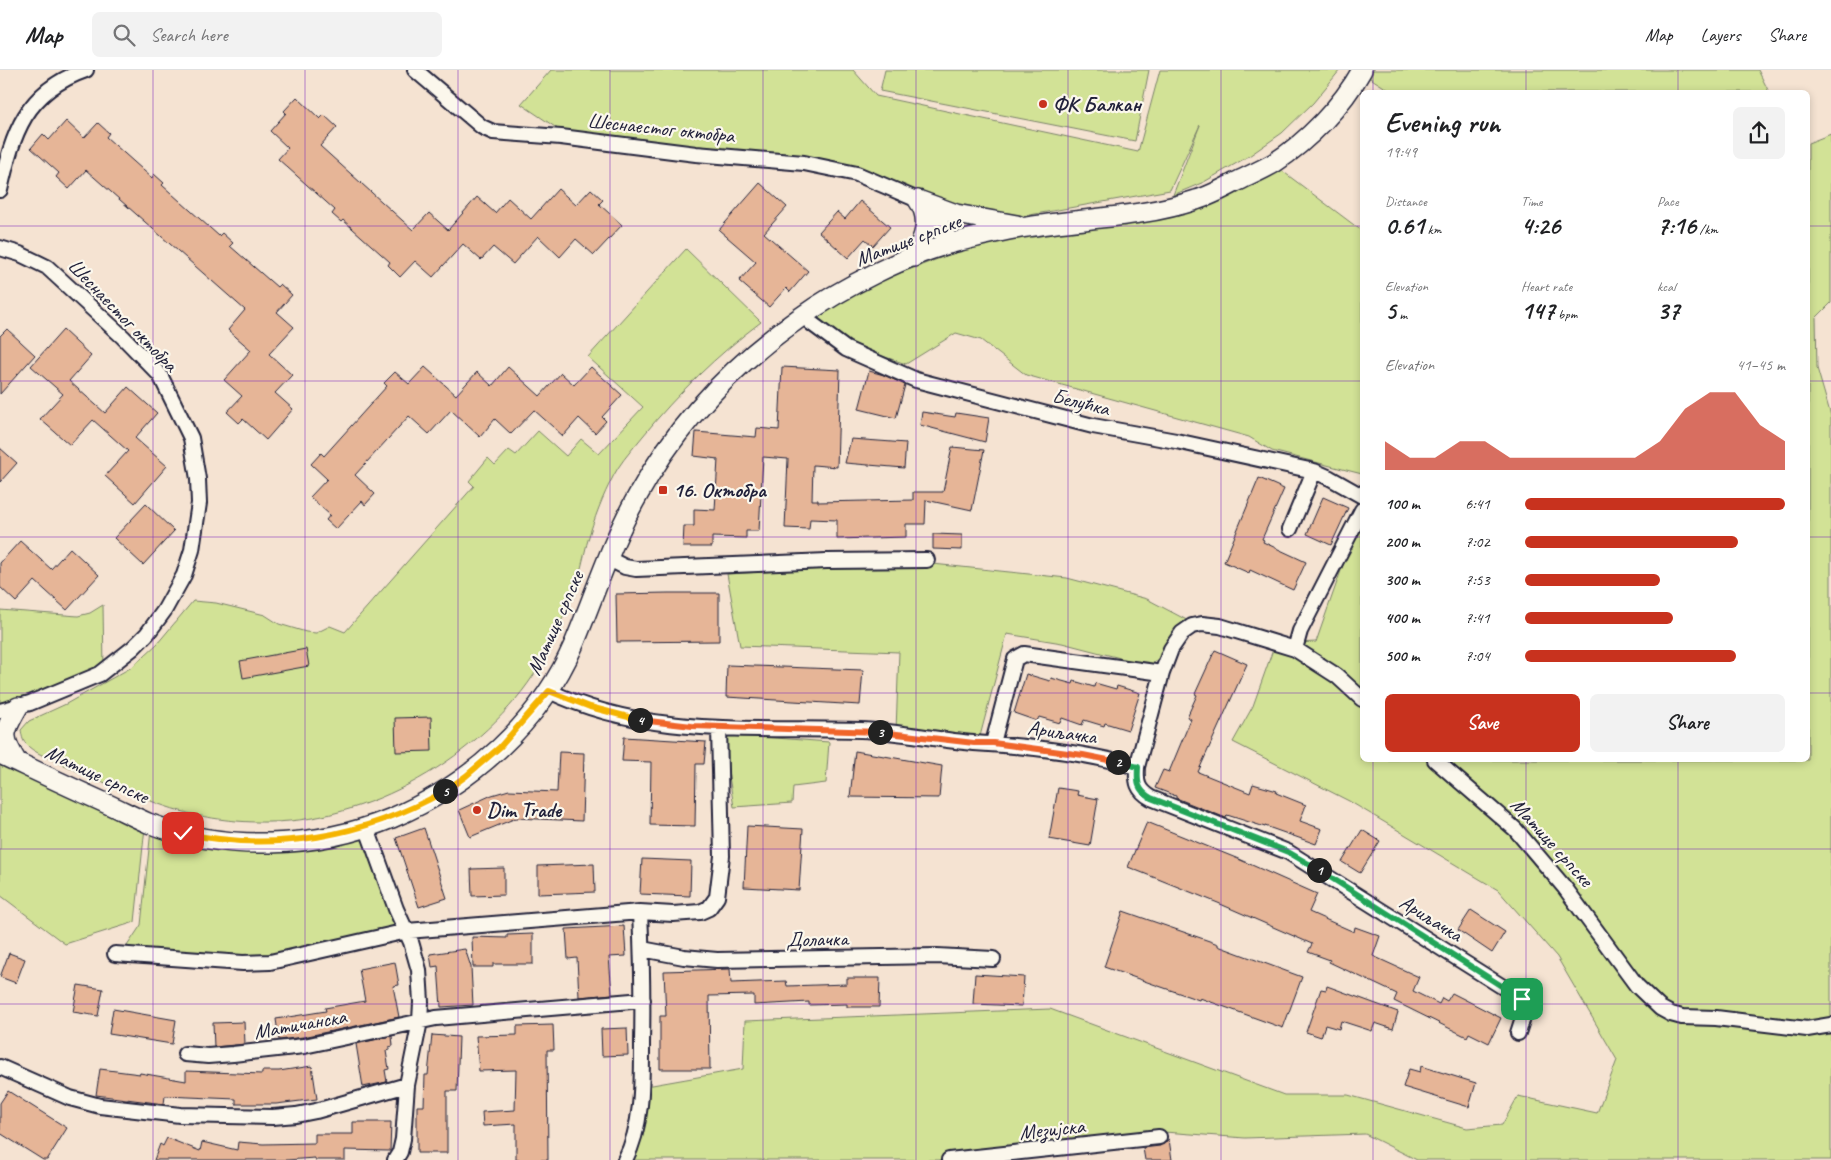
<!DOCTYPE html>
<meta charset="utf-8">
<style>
body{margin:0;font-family:Caveat,sans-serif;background:#f2f2f2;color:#202124;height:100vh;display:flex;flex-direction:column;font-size:19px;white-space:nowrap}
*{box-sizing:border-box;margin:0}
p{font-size:16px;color:#757577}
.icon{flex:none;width:28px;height:28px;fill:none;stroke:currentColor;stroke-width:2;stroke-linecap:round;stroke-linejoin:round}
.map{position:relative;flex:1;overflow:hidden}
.sheet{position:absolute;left:1360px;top:20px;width:450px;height:672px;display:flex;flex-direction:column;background:#fff;border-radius:8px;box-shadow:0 2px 8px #0003}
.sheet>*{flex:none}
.pin{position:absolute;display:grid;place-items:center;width:42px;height:42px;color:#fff;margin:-21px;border-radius:10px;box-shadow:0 2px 8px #0006}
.km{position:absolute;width:25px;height:25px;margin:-12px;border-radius:50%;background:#222;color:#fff;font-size:14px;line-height:25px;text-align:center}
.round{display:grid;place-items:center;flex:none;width:52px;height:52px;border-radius:8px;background:#f2f2f2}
.overview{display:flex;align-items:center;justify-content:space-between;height:85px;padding:0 25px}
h1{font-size:28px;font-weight:700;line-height:38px}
.figures{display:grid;grid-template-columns:repeat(3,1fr);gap:8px;height:85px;padding:5px 25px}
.figures div{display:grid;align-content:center}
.figures b{font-size:25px;font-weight:700}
.figures small{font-size:14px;font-weight:400}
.figures p{font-size:14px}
.chart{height:140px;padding:10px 25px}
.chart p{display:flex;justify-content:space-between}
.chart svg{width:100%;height:90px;margin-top:5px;fill:#c8321e;opacity:.7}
.cta{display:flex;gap:10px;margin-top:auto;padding:10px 25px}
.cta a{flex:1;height:58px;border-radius:8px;background:#c8321e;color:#fff;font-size:20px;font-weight:700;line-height:58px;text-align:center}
.cta a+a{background:#f2f2f2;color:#202124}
ul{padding:0 25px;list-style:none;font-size:16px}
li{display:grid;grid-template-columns:80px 60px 1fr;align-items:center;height:38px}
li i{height:12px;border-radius:6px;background:#c8321e}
header{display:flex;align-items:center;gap:30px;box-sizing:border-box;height:70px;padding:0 25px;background:#fff;border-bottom:1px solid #e0e0e0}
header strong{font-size:24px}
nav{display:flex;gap:28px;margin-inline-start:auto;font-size:18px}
.search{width:350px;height:45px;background:#f2f2f2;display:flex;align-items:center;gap:12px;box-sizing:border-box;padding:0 18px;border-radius:8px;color:#757577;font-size:19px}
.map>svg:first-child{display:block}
</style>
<header>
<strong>Map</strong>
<div class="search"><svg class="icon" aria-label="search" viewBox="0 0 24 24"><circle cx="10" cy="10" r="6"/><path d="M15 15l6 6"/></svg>Search here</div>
<nav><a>Map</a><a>Layers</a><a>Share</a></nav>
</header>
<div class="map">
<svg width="1831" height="1090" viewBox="0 0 1831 1090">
<rect width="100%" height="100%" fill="#f5e3d2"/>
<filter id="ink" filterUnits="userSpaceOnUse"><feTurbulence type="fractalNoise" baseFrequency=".02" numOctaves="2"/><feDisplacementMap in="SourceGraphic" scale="10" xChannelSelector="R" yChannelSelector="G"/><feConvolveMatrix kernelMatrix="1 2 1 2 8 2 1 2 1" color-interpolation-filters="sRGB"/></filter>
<g filter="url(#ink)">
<path fill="#d2e296" stroke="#7a8268" d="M551,0H853L876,26L1138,82L1160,0H1340L1313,33L1282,63L1249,86L1204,112L1173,125L1200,55L1170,120L1024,146L916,130L829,94L558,59L521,34Z
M885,0H1149L1135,71L880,21Z
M1370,0H1758L1769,22H1392L1367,6Z
M1831,64V233L1816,248L1817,298L1831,346V1090H1417L1365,1064L1245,1068L1164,1062L949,1090H625L641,1017L743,999L745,951L1050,939L1284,1025H1348L1467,1058L1502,1055L1518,1026L1597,1043L1617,990L1557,887L1498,820L1349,731L1233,672L1253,636L1275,574L1316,572L1344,492L1362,455V690H1808V73Z
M1273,94L1362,161V404L1272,381L1249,367L1026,305L981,270L956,263L906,294L844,273L807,250L873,213L954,183L1038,160L1130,148Z
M686,179L761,252C717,285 677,324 643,366C635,376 625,387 618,398C606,418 597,441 590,463C585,478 583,494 578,508C569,535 557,562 544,588C494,679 375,751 270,752C225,753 183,745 141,727C113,716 84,705 56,691C46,687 33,682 26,674C22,670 22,665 21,660L29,651L66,634L132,597L157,574L193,531L216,533L265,545L279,554L306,562L316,563L330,556L345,562L474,416L469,411L488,388L495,395L509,380L516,385L538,361L566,386L581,369L599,384L643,337L588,287Z
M923,493L1067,508L1147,529L1198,556L1178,566L1151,596L1062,573L1007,564L979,670L896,660L899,582L740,576L727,504Z
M103,535L104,600L0,637V540L78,546L90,543Z
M722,664L829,672L826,713L793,717L792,733L734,737Z
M0,690L145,757L135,852L65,874L0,825Z
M151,760L169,766L367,763L408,868L271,899L117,891L141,855Z"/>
<path fill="#e6b597" stroke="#22223b" d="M297,27L320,49L324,45L337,57L320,76L413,160L429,143L448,160L477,127L495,143L508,128L531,149L558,119L576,135L591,119L603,130L599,134L622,155L594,185L576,169L560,187L538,166L513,194L493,177L481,190L463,174L433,207L415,191L400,207L388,195L390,192L343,150L341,152L332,144L335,140L278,89L288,78L270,61L286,43L284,41Z
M66,51L84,68L98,53L109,63L106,67L152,108L154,104L164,113L162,115L219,166L222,163L233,173L230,176L277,217L280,214L292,225L277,242L294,257L269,284L292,305L275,323L293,339L266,370L243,349L239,353L227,342L242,326L224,310L251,280L228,260L245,240L86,100L69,119L56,107L59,103L31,78L43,64L49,70Z
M760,113L787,137L764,163L808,201L790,222L786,218L769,237L739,211L756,192L719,160Z
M860,131L890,157L873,176L865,169L848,188L819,162L837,142L845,149Z
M7,259L35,285L0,324V266Z
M63,260L91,286L69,311L105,343L128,317L157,343L135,368L167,396L135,433L105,406L128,381L93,350L70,375L40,349L63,324L31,296Z
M425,297L456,325L477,302L492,316L508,297L540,326L561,303L574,315L591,297L622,325L602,347L606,351L595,363L579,348L563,366L534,340L511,364L495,349L480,367L451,340L429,364L409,346L355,405L375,424L365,435L362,431L336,459L326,450L330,445L310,427L327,409L311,394L321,383L324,386L387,316L384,313L395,302L409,314Z
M782,297L840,300L837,397L813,395L812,430H818V432L913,430V422H943L952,377L984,380L972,440L926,430L925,454H906V467L837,469V450L810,449L809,459L785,458L788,389L763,387L759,461H746V468L712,467V477H683L684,456H694V439L715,440L718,389L694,386L696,362L756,367L757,358L779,360Z
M869,301L884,305L905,315L896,348L859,339Z
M922,342L955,347L956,343L989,348L985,372L920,355Z
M851,369L906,373L904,398L845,393Z
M0,378L17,393L0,412Z
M1259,408L1284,419L1262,469L1264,470L1263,472L1306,492L1293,520L1250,500L1249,503L1224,492Z
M1323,427L1348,438L1331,475L1307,464Z
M146,434L174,461L143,495L114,468Z
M933,464L962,465V480L933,479Z
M20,471L51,499L70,478L99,505L67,540L35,511L16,532L0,517V493Z
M668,523H719V571L617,572L616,524Z
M306,579L309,596L243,608L240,591Z
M1215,580L1247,594L1198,702L1250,723L1253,714L1277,721L1276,723L1306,735L1300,751L1322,759L1316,774L1265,756V757L1227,745L1226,748L1176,728V726L1155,718L1163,700L1169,702L1191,649L1187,647L1197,625L1195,624Z
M727,595L863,600L860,635L726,627Z
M1026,604L1050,611L1051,608L1073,614L1074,611L1094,617L1095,613L1116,619L1117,616L1140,623L1128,660L1105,653L1104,656L1084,650L1082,655L1062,648L1060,653L1039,647L1037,651L1014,643Z
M431,647L432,681L396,682L395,648Z
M624,667L706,672L704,694H696L695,756L650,755L651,692L622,691Z
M855,681L942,696L939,728L850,727Z
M559,682L584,683L582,751L516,748L470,767L459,740L492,725L509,720L557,722Z
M1058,718L1078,721L1077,725L1098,729L1090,776L1049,769Z
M1147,752L1236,788L1317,824L1309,842L1354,862L1355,857L1380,866L1373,886L1419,907L1413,921L1439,934L1442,928L1447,931L1452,923L1501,948L1489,973L1469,963L1467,967L1394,931L1397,924L1329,892L1330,890L1308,882L1312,874L1218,833L1128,797Z
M747,756L803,759L799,820L744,817Z
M424,758L447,828L419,837L396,768Z
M1362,760L1380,771L1360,803L1342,792Z
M642,789L691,791L690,826L640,824Z
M594,794L595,822L538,824V796Z
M504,798V825L472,826L471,799Z
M1471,840L1505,862L1492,883L1458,860Z
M1123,841L1218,874V876L1302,907L1283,958L1200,928L1199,930L1104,897Z
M624,856L626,886L609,887L612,924L579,927L577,888L568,889L566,859Z
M533,864V894H493V897H473L472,867L507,868V865Z
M465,879L471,897L473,935L441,937L438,896L432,897L430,884Z
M9,883L25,889L16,913L0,907Z
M395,892L399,915L393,916L399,947L303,967L279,970L276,949L326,941L325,938L365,931L359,899Z
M730,899L731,913L786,911L787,916L847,914V908H880L879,937H847V934L809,935V932L754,935V925L709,926L710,999H660V946H666L664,901Z
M975,904L1024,907L1022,936L973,934Z
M78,915L103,919L98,946L73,942Z
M1327,916L1398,942L1393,959L1375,953L1372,961L1341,951L1339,959L1325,955L1321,967L1306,962L1321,919L1326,920Z
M113,939L176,950L172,974L109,964Z
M244,952L245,974L214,977L213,953Z
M553,955L554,980H547L548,1090H516V1054L483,1056L482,1042L515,1040L516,1000L479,1001L476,966L517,965V956Z
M627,958L628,985L602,986L601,959Z
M432,965L459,967L457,1021H447V1083H417V1036H424L425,1005H428Z
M392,966L393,976L389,977V980L386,981L389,999L385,1000L387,1012L363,1017L356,974Z
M312,996L317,1029L276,1034H236V1029L165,1026L164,1034L96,1025L100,999L140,1004V1003L186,1011V1001L262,1004V1001H279Z
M1421,996L1476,1013L1469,1037L1403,1017L1409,999L1420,1002Z
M8,1021L67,1058L47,1090H43L0,1063V1033Z
M353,1052H391L390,1081L345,1080V1090H315V1088L286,1090H154L160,1074L163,1076L167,1068L200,1081L202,1072L237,1080L238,1072L263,1074L315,1073V1064H353Z
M1169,1069L1172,1090H1145L1143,1078L1160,1076Z"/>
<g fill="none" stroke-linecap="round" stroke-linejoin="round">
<defs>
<path id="street" d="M415,0L482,57L493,62L561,67L696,84L804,93L857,104L918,130
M0,120C13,63 25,21 86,0
M0,178L20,184L47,197L123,267L160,305L191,368L198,409L199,433L192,480L184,505L164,541L147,564L133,578L100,604L30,633L0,641
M803,245L811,253L846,279L916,310L1093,356L1176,371L1314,401L1330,408L1362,426
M1290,459L1314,401
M607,488L625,497L636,499L827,491L927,490
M1295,579L1300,561L1362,440
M549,621C646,668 756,657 861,660C899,661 936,670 974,673C1028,676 1084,682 1137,697
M1362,629L1337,606L1295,579L1220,556L1202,554L1192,556L1182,563L1171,579L1162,603L1137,697C1136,712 1137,720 1151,728L1288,782L1522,929L1527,935L1518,963
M993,673L1015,589L1024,584L1162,603
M1435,690L1515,759L1565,818L1637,916L1660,938L1671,944L1682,947L1716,948L1807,959L1831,955
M366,756L396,839L411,872L419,900L421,932L420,951L407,1015L403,1069L400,1082L395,1090
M642,879L684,887L717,890L937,886L993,889
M115,884L243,893L270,892L407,861L640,842L673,844L700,842L709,838L717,827L722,786L719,658
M185,984L208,986L233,984L304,976L436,948L643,930
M0,997L70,1028L100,1036L180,1045L273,1047L296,1045L316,1041L407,1015
M625,1090C643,1055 642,1011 642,973C643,929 642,886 640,842
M949,1090L1159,1067"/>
<path id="secondary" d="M918,130L956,144L1017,155
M924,140L943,160L949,174
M914,187C924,168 932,150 918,130
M0,684C34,700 67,716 101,731C117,738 132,746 148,753C224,782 317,779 392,748C470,715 540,653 574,574C595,524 611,472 638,425C677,354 733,295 798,249C841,218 909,183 960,171C982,166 1005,160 1027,157C1083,148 1142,148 1196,130C1210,126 1223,119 1236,112C1248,106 1262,100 1274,93C1308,71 1342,36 1362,0
M17,692C1,666 3,663 18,637"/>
</defs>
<use href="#street" stroke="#22223b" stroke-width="18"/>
<use href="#secondary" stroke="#22223b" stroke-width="22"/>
<use href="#street" stroke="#fbf7ec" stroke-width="14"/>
<use href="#secondary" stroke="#fbf7ec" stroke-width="19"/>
</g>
</g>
<g fill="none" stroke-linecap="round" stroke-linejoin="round" filter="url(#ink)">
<defs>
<path id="split-1" d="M1319,800L1522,929"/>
<path id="split-2" d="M1118,692L1138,697C1137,712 1137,720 1151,728L1288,782L1319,800"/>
<path id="split-3" d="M880,662L974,673H993L1083,685L1118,692"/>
<path id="split-4" d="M640,650L692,656L880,662"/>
<path id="split-5" d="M445,721L466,706L500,677L549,621L590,637L640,650"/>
<path id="split-6" d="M183,763C274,783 364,767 445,721"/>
</defs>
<use href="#split-1" stroke="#fff" stroke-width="10"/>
<use href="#split-2" stroke="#fff" stroke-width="10"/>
<use href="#split-3" stroke="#fff" stroke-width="10"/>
<use href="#split-4" stroke="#fff" stroke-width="10"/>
<use href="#split-5" stroke="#fff" stroke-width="10"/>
<use href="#split-6" stroke="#fff" stroke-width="10"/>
<use href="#split-1" stroke="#22a559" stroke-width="6"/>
<use href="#split-2" stroke="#22a559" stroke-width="6"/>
<use href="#split-3" stroke="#f0652b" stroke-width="6"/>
<use href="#split-4" stroke="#f0652b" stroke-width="6"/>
<use href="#split-5" stroke="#f5b400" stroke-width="6"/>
<use href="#split-6" stroke="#f5b400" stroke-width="6"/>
</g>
<path fill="none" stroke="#7b2cbf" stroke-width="1" stroke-opacity="0.55" d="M153,0V1090M305,0V1090M458,0V1090M610,0V1090M763,0V1090M916,0V1090M1068,0V1090M1221,0V1090M1373,0V22M1526,0V22M1678,0V22M0,156H1362M1808,156H1831M0,311H1362M1808,311H1831M0,467H1362M1808,467H1831M0,623H1362M1808,623H1831M1373,690V1090M1526,690V1090M1678,690V1090M0,779H1831M0,934H1831"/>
<g fill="#c8321e" stroke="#fbf7ec" stroke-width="2">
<circle cx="1043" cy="34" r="5"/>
<rect x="658" y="415" width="10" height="10" rx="2.5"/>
<circle cx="477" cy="740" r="5"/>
</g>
<g text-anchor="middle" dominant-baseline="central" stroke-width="4.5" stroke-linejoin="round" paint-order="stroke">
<g font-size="21" font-weight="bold" fill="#22223b" stroke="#fbf7ec" text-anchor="start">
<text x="1053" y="34">ФК Балкан</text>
<text x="673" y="420">16. Октобра</text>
<text x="487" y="740">Dim Trade</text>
</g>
<g font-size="21" fill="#22223b" stroke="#fbf7ec">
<text transform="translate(661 58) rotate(6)">Шеснаестог октобра</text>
<text transform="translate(908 170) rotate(-21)">Матице српске</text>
<text transform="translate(123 245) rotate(46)">Шеснаестог октобра</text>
<text transform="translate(1081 332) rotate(14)">Белућка</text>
<text transform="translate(555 553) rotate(-66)">Матице српске</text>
<text transform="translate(1062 662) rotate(8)">Ариљачка</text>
<text transform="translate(97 704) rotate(25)">Матице српске</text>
<text transform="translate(1552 772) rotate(48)">Матице српске</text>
<text transform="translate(1431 848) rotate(32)">Ариљачка</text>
<text transform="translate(817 869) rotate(-1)">Долачка</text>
<text transform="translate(300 954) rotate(-10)">Матичанска</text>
<text transform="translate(1052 1059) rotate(-6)">Мезијска</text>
</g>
</g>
</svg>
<div class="pin" style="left:1522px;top:929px;background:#1e9e55"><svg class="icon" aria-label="arrive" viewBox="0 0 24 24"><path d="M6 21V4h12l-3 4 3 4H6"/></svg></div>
<div class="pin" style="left:183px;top:763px;background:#d93025"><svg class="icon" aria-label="check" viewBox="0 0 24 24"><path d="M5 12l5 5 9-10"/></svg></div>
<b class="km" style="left:1319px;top:800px">1</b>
<b class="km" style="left:1118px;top:692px">2</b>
<b class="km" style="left:880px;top:662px">3</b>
<b class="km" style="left:640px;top:650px">4</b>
<b class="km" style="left:445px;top:721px">5</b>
<section class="sheet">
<div class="overview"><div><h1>Evening run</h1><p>19:49</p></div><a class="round"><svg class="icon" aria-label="share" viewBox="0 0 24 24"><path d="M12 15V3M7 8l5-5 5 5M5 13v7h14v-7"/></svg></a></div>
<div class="figures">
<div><p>Distance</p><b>0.61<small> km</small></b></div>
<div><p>Time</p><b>4:26</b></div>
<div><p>Pace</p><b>7:16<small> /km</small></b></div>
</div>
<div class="figures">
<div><p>Elevation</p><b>5<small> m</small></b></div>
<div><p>Heart rate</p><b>147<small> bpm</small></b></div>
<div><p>kcal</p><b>37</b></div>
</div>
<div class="chart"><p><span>Elevation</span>41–45 m</p>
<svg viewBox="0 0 160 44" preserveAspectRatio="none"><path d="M0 44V30L10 38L20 38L30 30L40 30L50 38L60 38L70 38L80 38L90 38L100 38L110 30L120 14L130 6L140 6L150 22L160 30V44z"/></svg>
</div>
<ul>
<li><b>100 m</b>6:41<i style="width:100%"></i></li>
<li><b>200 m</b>7:02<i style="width:82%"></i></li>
<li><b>300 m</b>7:53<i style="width:52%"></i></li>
<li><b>400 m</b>7:41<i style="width:57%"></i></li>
<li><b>500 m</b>7:04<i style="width:81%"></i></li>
</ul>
<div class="cta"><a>Save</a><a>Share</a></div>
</section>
</div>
